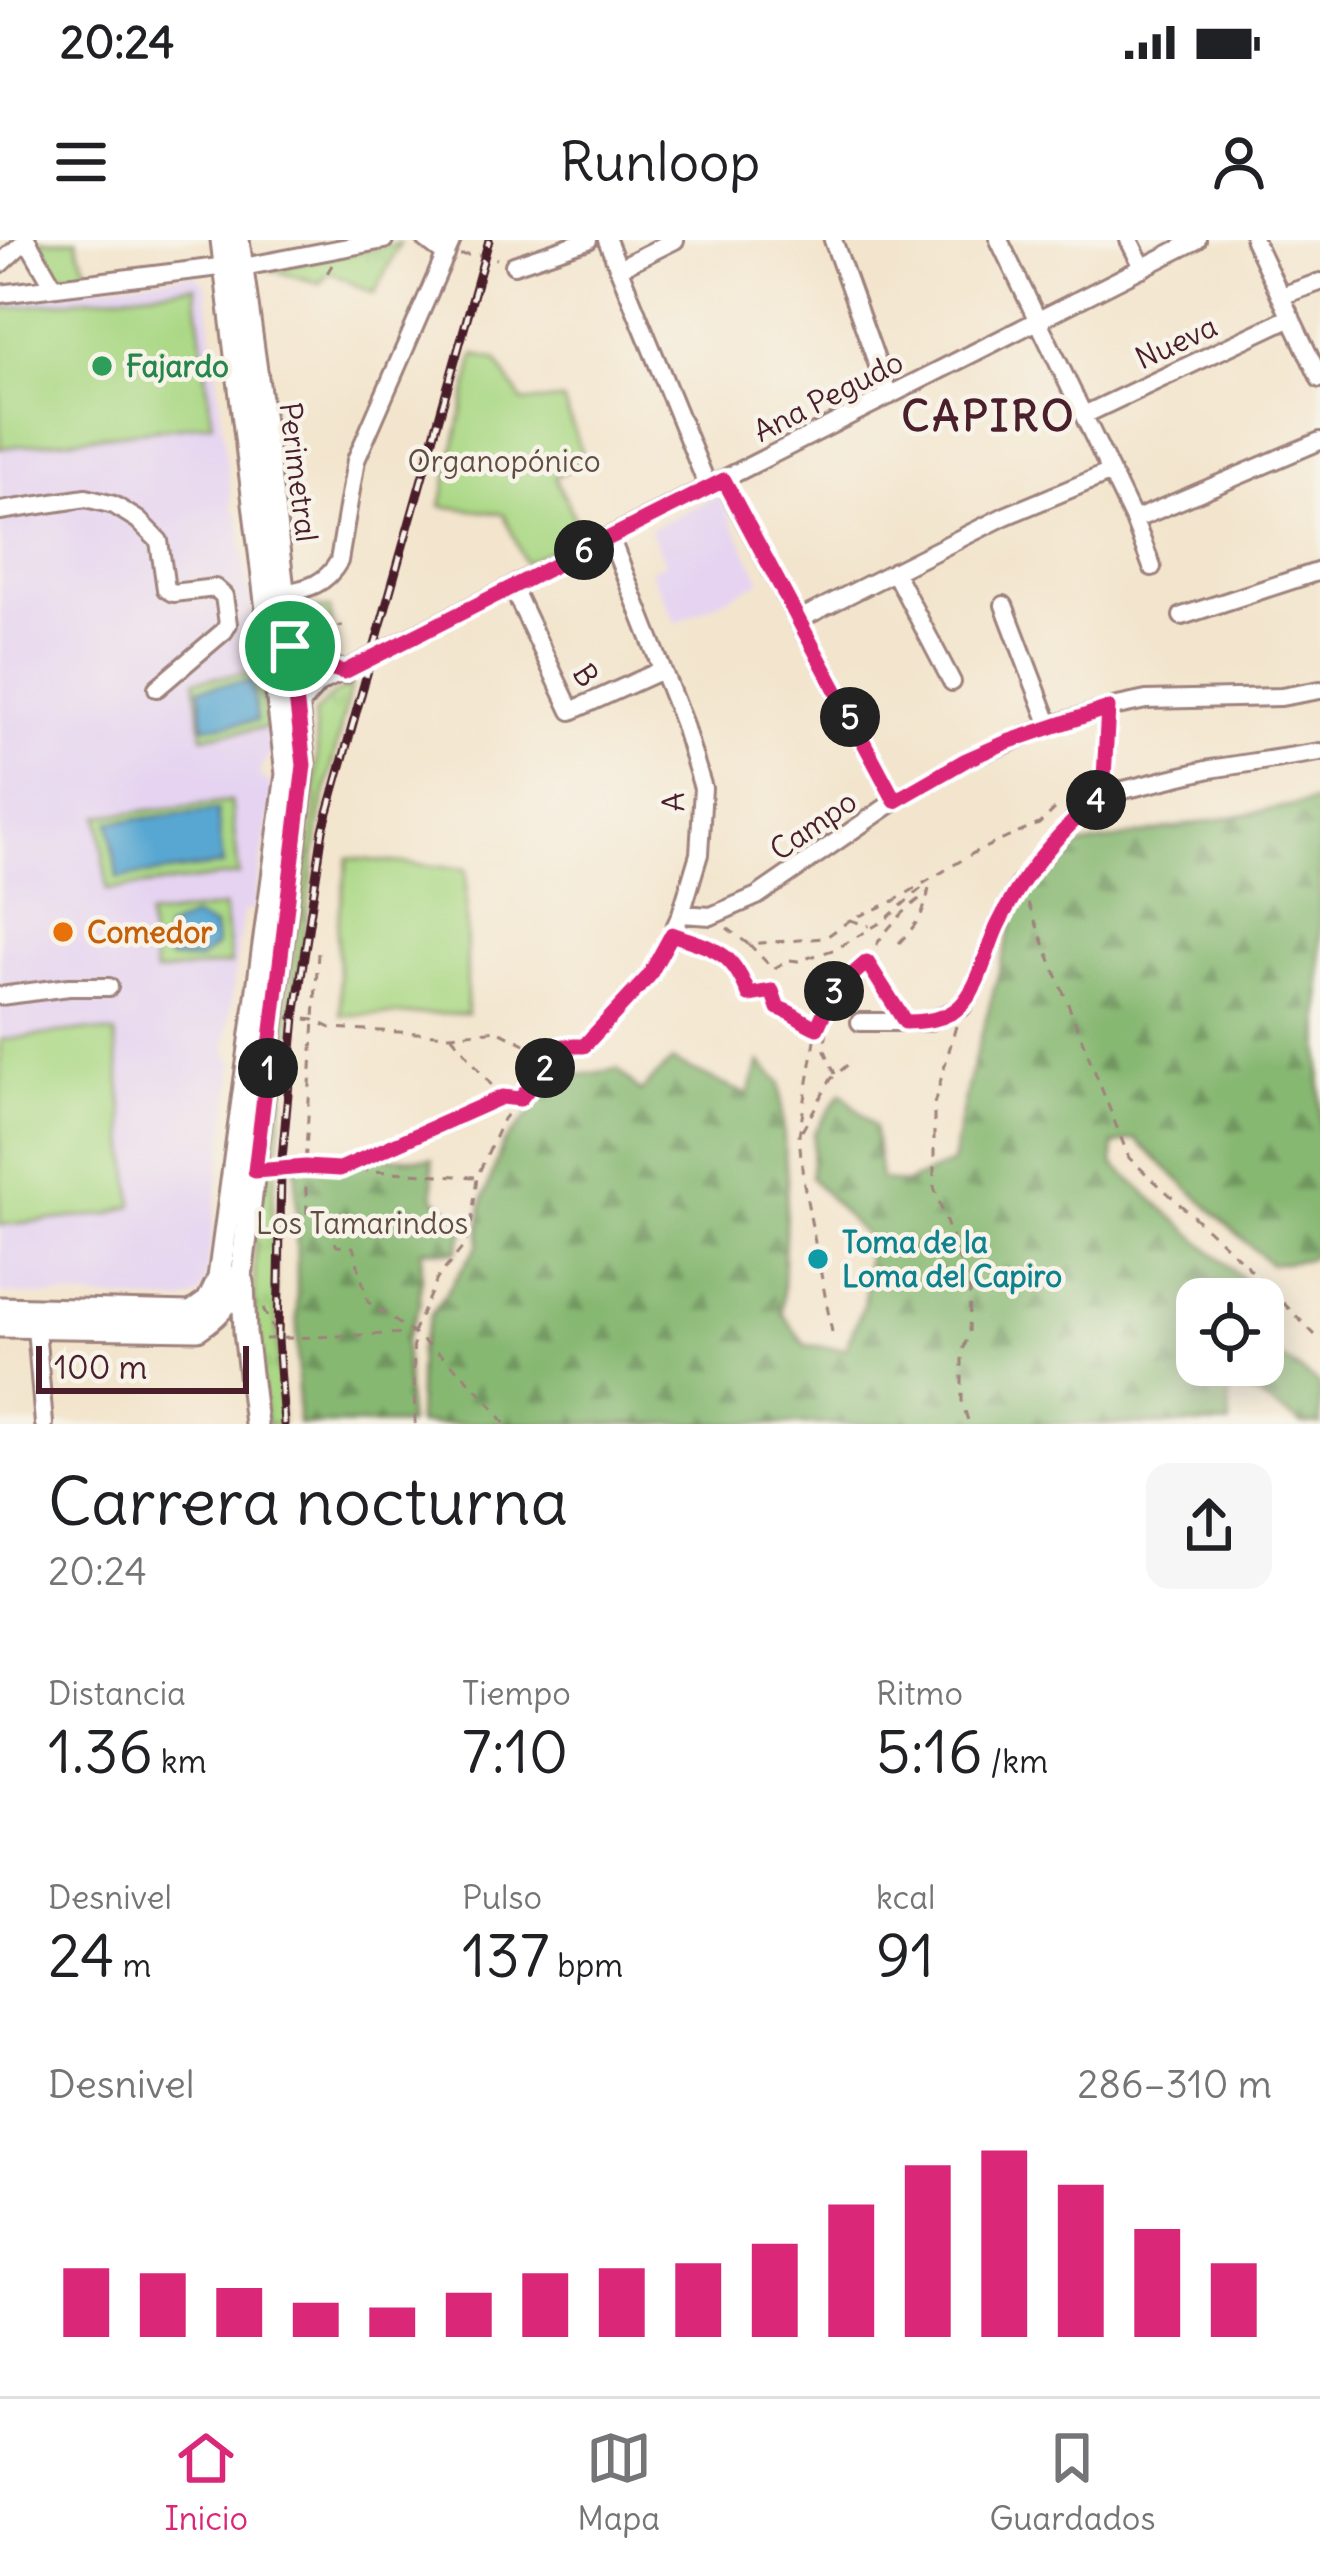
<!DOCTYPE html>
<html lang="es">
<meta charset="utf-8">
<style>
body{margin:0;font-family:Delius,sans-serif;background:#f6f6f6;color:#202124;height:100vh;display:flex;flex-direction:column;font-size:45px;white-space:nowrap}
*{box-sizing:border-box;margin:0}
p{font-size:39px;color:#757577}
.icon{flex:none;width:66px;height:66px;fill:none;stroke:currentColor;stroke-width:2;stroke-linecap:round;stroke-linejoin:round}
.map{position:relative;height:1184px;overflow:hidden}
.sheet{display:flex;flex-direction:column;background:#fff;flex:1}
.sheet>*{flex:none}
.fabs{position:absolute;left:1176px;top:1038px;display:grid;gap:24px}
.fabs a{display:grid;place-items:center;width:108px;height:108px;border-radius:24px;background:#fff;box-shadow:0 6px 30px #0003;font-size:60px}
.scale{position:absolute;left:36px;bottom:30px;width:213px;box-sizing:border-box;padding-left:12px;border:6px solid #4a1f2b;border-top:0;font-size:33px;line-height:42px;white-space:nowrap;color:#4a1f2b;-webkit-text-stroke:9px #f7f3e8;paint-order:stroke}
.pin{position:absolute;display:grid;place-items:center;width:102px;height:102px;color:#fff;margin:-51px;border:6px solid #fff;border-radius:50%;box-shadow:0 3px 12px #0007}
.km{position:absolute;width:60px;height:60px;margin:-30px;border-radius:50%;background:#222;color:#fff;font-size:33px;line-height:60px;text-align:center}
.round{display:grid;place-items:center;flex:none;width:126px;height:126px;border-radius:24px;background:#f6f6f6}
.overview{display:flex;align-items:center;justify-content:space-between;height:204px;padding:0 48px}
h1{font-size:66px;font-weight:600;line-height:90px}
.stats{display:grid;grid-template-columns:repeat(3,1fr);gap:18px;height:204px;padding:12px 48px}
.stats div{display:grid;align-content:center}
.stats b{font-size:60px;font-weight:600}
.stats small{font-size:33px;font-weight:400}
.stats p{font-size:33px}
.chart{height:336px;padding:24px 48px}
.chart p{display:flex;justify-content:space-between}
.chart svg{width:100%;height:216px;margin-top:12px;stroke:#db2777;stroke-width:6}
.status{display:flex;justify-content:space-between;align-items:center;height:84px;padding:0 60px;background:#fff;direction:ltr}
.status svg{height:33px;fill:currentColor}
header{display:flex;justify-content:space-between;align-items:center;height:156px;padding:0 48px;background:#fff;font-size:54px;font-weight:600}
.tab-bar{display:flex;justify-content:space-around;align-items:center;height:168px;border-top:3px solid #e0e0e0;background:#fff;font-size:33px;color:#757577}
.tab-bar a{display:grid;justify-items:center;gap:6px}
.tab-bar .current{color:#db2777}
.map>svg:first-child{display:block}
</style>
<div class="status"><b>20:24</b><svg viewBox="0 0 49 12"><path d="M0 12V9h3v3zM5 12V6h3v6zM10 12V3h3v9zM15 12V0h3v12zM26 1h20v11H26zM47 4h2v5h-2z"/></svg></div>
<header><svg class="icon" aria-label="menu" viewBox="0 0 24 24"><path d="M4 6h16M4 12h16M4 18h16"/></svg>Runloop<svg class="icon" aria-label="person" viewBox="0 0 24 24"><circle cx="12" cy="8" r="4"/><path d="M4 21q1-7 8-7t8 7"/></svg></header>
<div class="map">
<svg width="1320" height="1184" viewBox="0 0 1320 1184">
<defs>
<pattern id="grass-tufts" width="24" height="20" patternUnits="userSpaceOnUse" patternTransform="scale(3)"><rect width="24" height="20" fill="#aad885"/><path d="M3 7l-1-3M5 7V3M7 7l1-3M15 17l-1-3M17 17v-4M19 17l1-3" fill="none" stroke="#94b973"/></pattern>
<pattern id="forest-firs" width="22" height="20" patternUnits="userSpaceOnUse" patternTransform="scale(3)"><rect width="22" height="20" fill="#87b872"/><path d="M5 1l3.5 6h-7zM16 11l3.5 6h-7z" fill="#70955e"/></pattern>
<pattern id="park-dots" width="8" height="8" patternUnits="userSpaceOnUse" patternTransform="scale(3)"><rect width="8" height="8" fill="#aad885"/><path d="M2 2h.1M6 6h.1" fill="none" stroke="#94b973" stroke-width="1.8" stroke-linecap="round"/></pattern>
</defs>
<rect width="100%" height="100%" fill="#f7f3e8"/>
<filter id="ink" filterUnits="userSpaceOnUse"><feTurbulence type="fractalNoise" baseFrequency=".00833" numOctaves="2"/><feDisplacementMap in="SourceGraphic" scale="24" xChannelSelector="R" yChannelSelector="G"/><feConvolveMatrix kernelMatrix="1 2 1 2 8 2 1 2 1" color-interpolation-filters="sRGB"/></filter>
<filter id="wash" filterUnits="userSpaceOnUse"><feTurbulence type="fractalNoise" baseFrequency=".004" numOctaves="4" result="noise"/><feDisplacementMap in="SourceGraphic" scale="48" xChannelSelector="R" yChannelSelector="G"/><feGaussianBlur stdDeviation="2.7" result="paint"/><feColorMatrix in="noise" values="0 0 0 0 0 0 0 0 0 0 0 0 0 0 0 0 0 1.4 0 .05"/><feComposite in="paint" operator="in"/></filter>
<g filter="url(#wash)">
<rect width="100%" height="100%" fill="#f3e5cd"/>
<path fill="#e5d3f1" d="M195,34L206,45L232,268L238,274L248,349L258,364L276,509L261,525L260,538L268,541L273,552L253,670L243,671L225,809L234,824L206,1040L199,1056L183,1062L0,1054V58Z
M719,255L761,341L676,383L650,330L665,322L649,289Z"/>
<path fill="url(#grass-tufts)" stroke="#7a7c58" stroke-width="3" d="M400,3L374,54L332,33L326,35L320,43L268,29Z
M351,445L321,572L287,814L272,968L281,1184H266L254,1069L255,988L315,565L317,508L314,474L333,455Z"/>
<path fill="url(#forest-firs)" stroke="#686c4e" stroke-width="3" d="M1320,560V1007L1309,1019L1270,1024L1135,899L1113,905V924L1245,1041L1241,1059H1197V1125H1263V1105L1318,1143L1320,1147V1184H1302L1228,1138L1230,1184H417L419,1110L431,1075L479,1004L482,964L503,904L532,871L544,839L555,852L575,836L618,829L640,852L672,821L748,855L760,822L780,843L787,940L782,1073L805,1105L845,1109L865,1062L868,999L811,938L814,893L841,853L874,886L881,939L904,944L952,923L968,843L1017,667L1063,609Z
M296,914L432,919L434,958L467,984L456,1012L422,1009L420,1064L405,1101L408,1184H298Z"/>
<path fill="url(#park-dots)" stroke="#7a7c58" stroke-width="3" d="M330,368L335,406L313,409L307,371Z"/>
<path fill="#aad885" stroke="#7a7c58" stroke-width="3" d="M40,0H77L79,12L90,34L74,37L56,34Z
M195,46L212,183L0,208V69Z
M475,115L496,120L523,162L563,160L585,221L555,237L582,294L525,323L504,274L441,266Z
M260,432L267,488L202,496L195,440Z
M231,561L239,635L107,650L99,576Z
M348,618L466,629L467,774L341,775L337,689Z
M224,667L231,724L155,733L148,677Z
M85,790L115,794L133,965L110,974L0,985V800Z"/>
<path fill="#59a7d2" stroke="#52637e" stroke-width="3" d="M252,441L257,481L204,487L200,448Z
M217,570L223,625L117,638L110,582Z
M193,677L214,687L216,706L199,720L169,719L166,689Z"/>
</g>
<g filter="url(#ink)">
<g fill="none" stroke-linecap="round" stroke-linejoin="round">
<defs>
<path id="minor" d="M27,0L54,47
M426,0L446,15
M607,0L708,247
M833,0L889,156
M999,0L1134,280L1152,327
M1129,0L1143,28
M1254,0L1320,139
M0,24L26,0
M514,25L588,0
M619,28L675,0
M0,54L227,26L243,27L384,0
M1281,56L1320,42
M1084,175L1291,77
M723,240L895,561
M0,271L86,258L114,265L138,280L159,301L166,349L173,353L215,348L224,356L228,384L224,391L157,448
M1134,280L1320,201
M894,331L952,442
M512,346L571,471L662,430
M284,353C308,349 326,344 339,321L356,220L452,0
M1004,365L1050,486
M1182,376L1320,331
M798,380L1005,276L1111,232
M298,467L318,444L1197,0
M1103,555L1108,468
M681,674L711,676L757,656L895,561L966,520L1050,486L1108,468L1146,460L1281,457L1320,450
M0,756L69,747H109
M860,782H928L962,767L976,743L996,689L1020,644L1077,576L1103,555L1210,529L1320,512
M584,806L649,736L672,694L681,674L699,614L703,548L683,482L610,297
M35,1076L44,1184"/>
<path id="major" d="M291,406L314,424L344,432
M243,1042L245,1092L256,1184
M0,1068L191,1073L208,1061L219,1038L287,534L222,0
M0,1086L198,1089C224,1072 233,1058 242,1029L304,525L262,174L238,0"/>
</defs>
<use href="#minor" stroke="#9e827c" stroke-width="22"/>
<use href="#major" stroke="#9e827c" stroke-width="27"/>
<path stroke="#9e827c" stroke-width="3" stroke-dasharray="9 9" stroke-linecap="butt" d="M460,15H485L497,19
M332,25L326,35L332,33
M309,391L314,383L327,382L333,387L343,386
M1028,663L1129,918L1238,1017L1320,1100
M850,680L869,686
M727,688L748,704L825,698L850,680L894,661L977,611L1039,584L1055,569
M685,699C724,713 733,715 749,755L773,751L778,768C793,772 801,782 815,788
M899,703C920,681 926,671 930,641
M749,704L773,729L789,720L798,721L836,709L885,680L925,645
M318,713L305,927L307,975H319L337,1006L353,1007L368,1062C419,1097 470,1132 505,1184
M868,721C879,694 905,669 929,652
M833,756L824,808L835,834
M288,777L314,780L331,788L450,795L497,790L525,804L561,806
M956,786L934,864V947L970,1051L969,1093L962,1113V1161L969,1184
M452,796L501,857L521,859
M802,891L831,839L852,821
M344,927L501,857
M269,930L305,927L475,937
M263,1068L277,1097
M832,1092L803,939L799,895L817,788L834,751L867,722L894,765
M265,1099L411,1093
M415,1184L413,1093L437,1039L464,1006L471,988L477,937L503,879L563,806H566"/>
<use href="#minor" stroke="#fff" stroke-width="16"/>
<use href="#major" stroke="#fff" stroke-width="21"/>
<defs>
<path id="rail" d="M284,1184L278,1099L281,930L295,777L323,590L489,0"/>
</defs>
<use href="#rail" stroke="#4a1f2b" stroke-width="9"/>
<use href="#rail" stroke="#f7f3e8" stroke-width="4.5" stroke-dasharray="14" stroke-linecap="butt"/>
</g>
</g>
<g fill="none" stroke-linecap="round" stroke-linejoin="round" filter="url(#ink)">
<defs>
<path id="route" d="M724,240L895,561L966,520L1007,502L1108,468L1103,555C1060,590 1022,635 998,685C986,710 982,740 964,762C951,779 925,782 905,782L867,722L834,751L817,788C802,782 793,772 778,768L772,751L749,755C731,709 715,710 672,694L649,736L584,806H563L520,859L502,857L340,929L305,927L255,931L304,525L290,406L314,424L344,432Z"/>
</defs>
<use href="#route" stroke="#fff" stroke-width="24"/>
<use href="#route" stroke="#db2777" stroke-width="15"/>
</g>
<circle fill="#2e9e5b" stroke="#f7f3e8" stroke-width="4.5" cx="102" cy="126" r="12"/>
<circle fill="#e8710a" stroke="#f7f3e8" stroke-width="4.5" cx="63" cy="692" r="12"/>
<circle fill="#0f9aa8" stroke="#f7f3e8" stroke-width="4.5" cx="818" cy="1019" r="12"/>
<g text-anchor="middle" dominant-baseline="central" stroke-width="9" stroke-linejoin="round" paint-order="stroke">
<g font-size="30" fill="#4a1f2b" stroke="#f7f3e8">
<text transform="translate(1176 102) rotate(-25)">Nueva</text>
<text transform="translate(828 156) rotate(-27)">Ana Pegudo</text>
<text transform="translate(299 232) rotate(83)">Perimetral</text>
<text transform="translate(586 435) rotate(57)">B</text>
<text transform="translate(673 562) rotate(-91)">A</text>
<text transform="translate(813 585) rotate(-35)">Campo</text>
</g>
<g font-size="30" font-weight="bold" fill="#27864d" stroke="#f7f3e8" text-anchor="start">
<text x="126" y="126">Fajardo</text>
</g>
<g font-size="30" fill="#624d42" stroke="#f7f3e8">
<text x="504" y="221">Organopónico</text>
<text x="362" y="983">Los Tamarindos</text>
</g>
<g font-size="30" font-weight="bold" fill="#c56008" stroke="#f7f3e8" text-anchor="start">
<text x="87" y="692">Comedor</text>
</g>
<g font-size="30" font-weight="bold" fill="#0d838f" stroke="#f7f3e8" text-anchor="start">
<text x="842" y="1002">Toma de la<tspan x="842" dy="34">Loma del Capiro</tspan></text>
</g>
<g font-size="42" font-weight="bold" letter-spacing="3" fill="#4a1f2b" stroke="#f7f3e8">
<text x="989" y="176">CAPIRO</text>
</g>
</g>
</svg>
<div class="fabs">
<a><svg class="icon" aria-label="locate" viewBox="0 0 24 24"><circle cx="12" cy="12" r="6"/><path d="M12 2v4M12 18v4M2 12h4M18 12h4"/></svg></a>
</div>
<div class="scale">100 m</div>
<div class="pin" style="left:290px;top:406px;background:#1e9e55"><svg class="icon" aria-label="arrive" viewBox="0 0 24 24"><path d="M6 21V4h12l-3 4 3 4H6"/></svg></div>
<b class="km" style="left:268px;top:828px">1</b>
<b class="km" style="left:545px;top:828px">2</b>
<b class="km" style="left:834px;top:751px">3</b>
<b class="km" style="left:1096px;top:560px">4</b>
<b class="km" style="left:850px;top:477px">5</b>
<b class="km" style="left:584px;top:310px">6</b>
</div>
<section class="sheet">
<div class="overview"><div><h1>Carrera nocturna</h1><p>20:24</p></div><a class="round"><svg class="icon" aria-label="share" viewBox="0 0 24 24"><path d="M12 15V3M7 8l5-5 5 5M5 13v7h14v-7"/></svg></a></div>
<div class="stats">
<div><p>Distancia</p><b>1.36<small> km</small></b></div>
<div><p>Tiempo</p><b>7:10</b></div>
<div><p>Ritmo</p><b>5:16<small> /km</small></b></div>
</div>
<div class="stats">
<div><p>Desnivel</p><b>24<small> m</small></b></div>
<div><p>Pulso</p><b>137<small> bpm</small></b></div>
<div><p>kcal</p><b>91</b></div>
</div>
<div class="chart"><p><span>Desnivel</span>286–310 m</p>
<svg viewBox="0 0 160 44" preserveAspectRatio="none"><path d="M5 44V30M15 44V31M25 44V34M35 44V37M45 44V38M55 44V35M65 44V31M75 44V30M85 44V29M95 44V25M105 44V17M115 44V9M125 44V6M135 44V13M145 44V22M155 44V29"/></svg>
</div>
</section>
<nav class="tab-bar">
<a class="current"><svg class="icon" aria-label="home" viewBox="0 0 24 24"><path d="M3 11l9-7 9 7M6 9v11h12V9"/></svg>Inicio</a>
<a><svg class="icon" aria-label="map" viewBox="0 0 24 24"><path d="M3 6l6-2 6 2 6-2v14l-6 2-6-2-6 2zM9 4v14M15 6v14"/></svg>Mapa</a>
<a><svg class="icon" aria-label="saved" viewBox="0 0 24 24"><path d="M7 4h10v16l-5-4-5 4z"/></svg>Guardados</a>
</nav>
